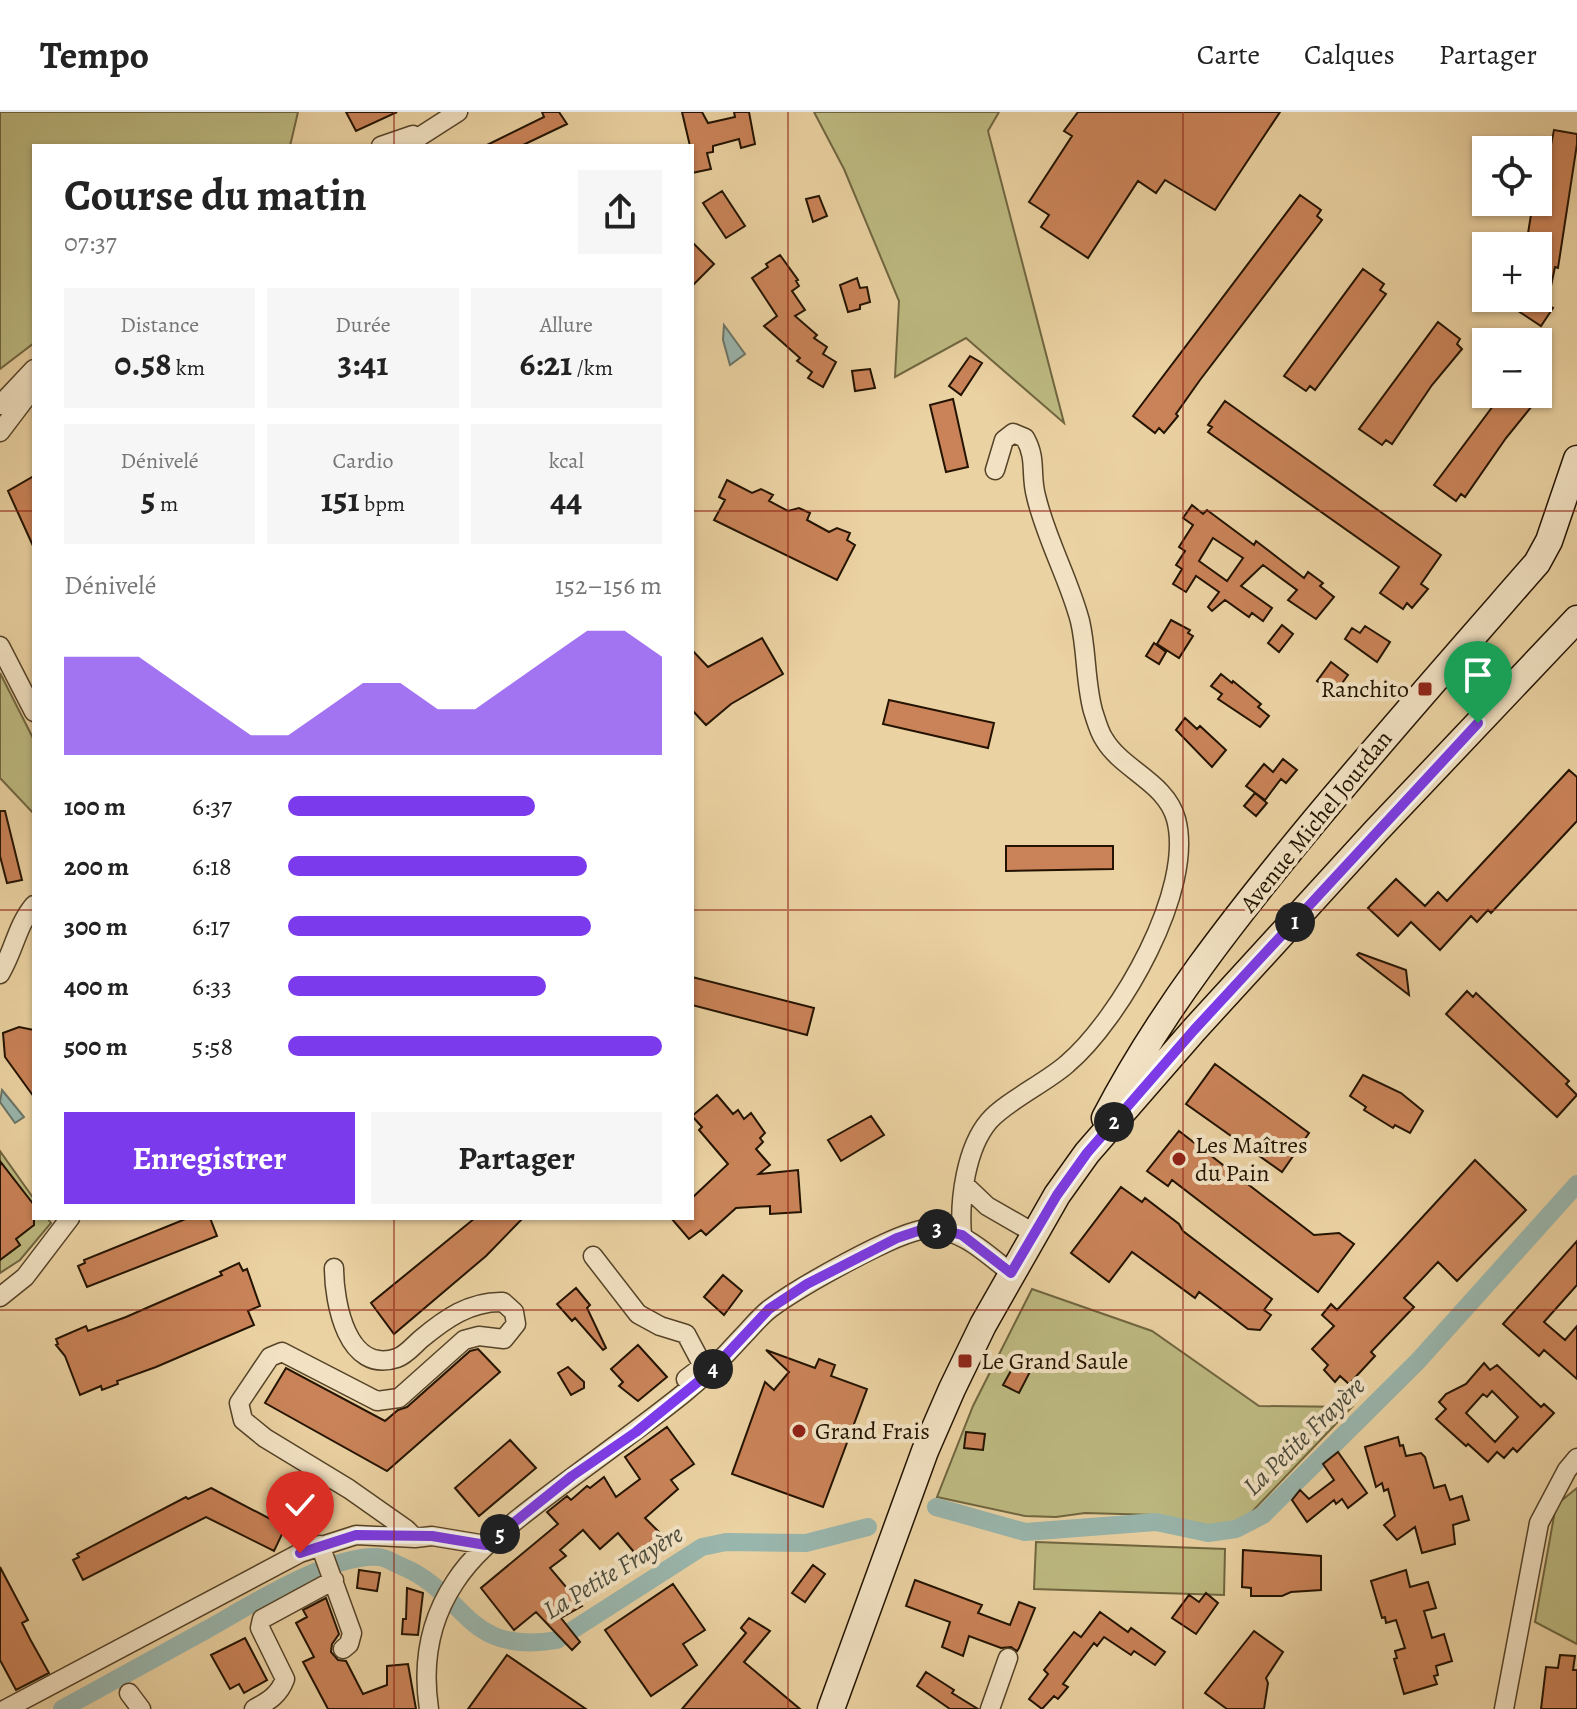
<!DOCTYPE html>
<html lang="fr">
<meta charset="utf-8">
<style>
body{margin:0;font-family:Alegreya,serif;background:#f6f6f6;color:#222;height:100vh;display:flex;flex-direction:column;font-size:30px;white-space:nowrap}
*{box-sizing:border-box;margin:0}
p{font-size:26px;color:#767676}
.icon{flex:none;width:44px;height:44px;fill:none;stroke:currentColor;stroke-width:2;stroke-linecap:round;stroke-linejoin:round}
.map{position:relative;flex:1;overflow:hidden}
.panel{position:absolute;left:32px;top:32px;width:662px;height:1076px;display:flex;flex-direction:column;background:#fff;border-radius:0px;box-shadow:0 2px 6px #0004}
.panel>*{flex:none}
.tools{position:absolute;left:1472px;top:24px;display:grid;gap:16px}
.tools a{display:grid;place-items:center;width:80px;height:80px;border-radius:0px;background:#fff;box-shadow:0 2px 6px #0004;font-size:40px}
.pin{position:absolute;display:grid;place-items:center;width:68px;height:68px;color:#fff;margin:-82px -34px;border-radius:50% 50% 50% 0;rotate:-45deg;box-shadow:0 0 8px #0007}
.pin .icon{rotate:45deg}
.km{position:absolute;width:40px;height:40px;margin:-20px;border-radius:50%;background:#222;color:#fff;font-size:22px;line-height:40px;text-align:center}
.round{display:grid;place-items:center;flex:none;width:84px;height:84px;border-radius:0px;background:#f6f6f6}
.overview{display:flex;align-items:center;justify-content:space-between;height:136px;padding:0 32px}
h1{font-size:44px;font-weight:700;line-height:60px}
.metrics{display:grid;grid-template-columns:repeat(3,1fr);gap:12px;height:136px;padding:8px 32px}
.metrics div{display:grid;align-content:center;border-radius:0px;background:#f6f6f6;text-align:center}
.metrics b{font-size:34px;font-weight:700}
.metrics small{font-size:22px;font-weight:400}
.metrics p{font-size:22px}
.chart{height:224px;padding:16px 32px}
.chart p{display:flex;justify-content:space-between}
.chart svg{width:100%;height:144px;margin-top:8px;fill:#7c3aed;opacity:.7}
.primary-button{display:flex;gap:16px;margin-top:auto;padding:16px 32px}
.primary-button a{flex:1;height:92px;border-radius:0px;background:#7c3aed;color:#fff;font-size:32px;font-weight:700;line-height:92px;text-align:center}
.primary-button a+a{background:#f6f6f6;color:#222}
ul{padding:0 32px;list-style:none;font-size:26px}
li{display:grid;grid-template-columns:128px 96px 1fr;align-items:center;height:60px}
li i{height:20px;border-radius:10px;background:#7c3aed}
header{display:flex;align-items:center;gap:48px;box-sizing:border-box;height:112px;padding:0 40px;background:#fff;border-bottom:2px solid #e0e0e0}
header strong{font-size:38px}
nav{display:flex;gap:44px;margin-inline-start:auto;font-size:28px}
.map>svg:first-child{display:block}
</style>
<header>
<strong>Tempo</strong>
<nav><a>Carte</a><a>Calques</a><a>Partager</a></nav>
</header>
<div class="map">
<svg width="1577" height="1597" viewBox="0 0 1577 1597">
<rect width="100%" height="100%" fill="#ebd2a2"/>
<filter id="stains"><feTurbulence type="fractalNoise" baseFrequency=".0025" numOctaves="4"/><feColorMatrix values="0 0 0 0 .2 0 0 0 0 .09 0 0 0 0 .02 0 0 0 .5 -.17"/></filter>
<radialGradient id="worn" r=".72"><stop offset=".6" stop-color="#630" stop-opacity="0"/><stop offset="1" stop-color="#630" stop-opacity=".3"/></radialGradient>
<path fill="#bdba81" stroke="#706640" stroke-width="2" d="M0,0H298L290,34H34V231L0,257Z
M814,0H999L988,19L1064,311L966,226L895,265L899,189L844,57Z
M0,561L34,628V702L0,666Z
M0,1039L34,1087V1106H47L51,1111L20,1148L0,1161Z
M1032,1177L1152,1219L1259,1294L1352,1295L1247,1405L1230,1414L1206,1413L1156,1403L1085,1401L1056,1405L1025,1404L937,1385L973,1294Z
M1577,1376V1532L1535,1510L1556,1393Z
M1036,1430L1225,1437L1224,1483L1034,1477Z"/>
<path fill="#99b6ad" stroke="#6a7568" stroke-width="2" d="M724,213L745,242L730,253L723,228Z
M2,978L24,1005L15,1011L0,990Z"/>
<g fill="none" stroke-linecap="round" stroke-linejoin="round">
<path stroke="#99b6ad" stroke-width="18" d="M936,1395L1025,1420L1156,1410L1208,1421L1236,1417L1263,1403L1418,1249L1577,1072
M62,1597C110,1571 158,1544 206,1518C249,1494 330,1442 378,1445C385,1445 394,1451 401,1454C467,1481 464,1544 557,1528L702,1435L726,1430L806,1431L868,1415"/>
</g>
<path fill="#ca8358" stroke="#231300" stroke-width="2" fill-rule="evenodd" d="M346,0H397L356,19Z
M542,0H559L567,12L521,34H485L544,5Z
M682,0H702L708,11L735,5L734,0H749L755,32L741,36L739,27L713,34V40L707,41L711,57L692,61V34H690Z
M1078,0H1280L1215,98L1165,68L1156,81L1138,69L1088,146L1041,115L1049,103L1029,90L1072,24L1064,19Z
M1554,18L1577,22V32L1558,156L1555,155L1547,193L1553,196L1541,214L1512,195L1518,186H1538V134H1526L1533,90H1538V57L1543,32L1551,33Z
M722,79L745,114L726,126L703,91Z
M1300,83L1321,98L1317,104L1322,108L1200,268L1176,302L1178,304L1164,321L1159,316L1155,321L1133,304Z
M819,84L827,104L813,110L806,87Z
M692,130L714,152L692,174Z
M780,143L798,168L796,169L799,174L792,179L805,198L795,204L817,223L814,226L827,235L823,242L836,250L823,275L808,266L812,260L797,249L800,246L764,214L777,204L752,166L768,155L766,152Z
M1363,157L1384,172L1380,178L1386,182L1315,278L1310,274L1306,279L1284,264Z
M857,166L860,176L867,175L870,190L860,193V197L848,200L840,173Z
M1438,210L1460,227L1457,232L1462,237L1432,273L1392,332L1386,328L1382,333L1359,317Z
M970,244L982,251L961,283L949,274Z
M870,257L875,276L855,279L852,259Z
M1502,282H1526L1536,289L1506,326L1465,385L1461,382L1456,389L1434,373Z
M953,287L968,355L946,360L930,293Z
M1225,289L1441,443L1421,472L1428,477L1412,496L1407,491L1403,497L1380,481L1399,455L1208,320L1212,315L1208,313Z
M34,364V436L8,379Z
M727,368L752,381L761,377L773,383L769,389L788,399L799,396L810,401L807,408L829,420L837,416L850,421L847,428L855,433L837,468L714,408L725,388L719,385Z
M1192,393L1203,402L1207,398L1254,433L1256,429L1304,466L1308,460L1323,471L1320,474L1334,485L1316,507L1288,488L1297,478L1263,453L1241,474L1272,496L1263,509L1252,501L1249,505L1225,488L1212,499L1208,495L1219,480L1196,464L1186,480L1173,472L1182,457L1176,453L1185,439L1179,435L1193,413L1183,406ZM1213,426L1243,446L1227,469L1199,449Z
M1171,508L1190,518L1188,521L1193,524L1179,546L1157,532Z
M1282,513L1293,522L1279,540L1268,531Z
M1365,514L1390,530L1377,550L1345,527L1352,516L1360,521Z
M762,526L783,562L731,592L706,613L692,598V538L708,555Z
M1154,531L1166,540L1159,552L1146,544Z
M1492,536L1504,546L1483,571L1469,559L1487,537L1490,539Z
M1331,550L1348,563L1335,581L1317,569Z
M1221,562L1232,571L1233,569L1261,592L1258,595L1269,604L1260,615L1218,587L1222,582L1211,574Z
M889,588L994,611L988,636L883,612Z
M1185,606L1197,617L1200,614L1226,638L1212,655L1176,618Z
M1283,647L1297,658L1286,671L1281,667L1265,688L1246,674L1264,652L1273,660Z
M1569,658L1577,665V709L1491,801L1488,798L1477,810L1471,804L1440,838L1411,810L1398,824L1368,796L1396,767L1425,794L1438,780L1447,789Z
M1255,681L1267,691L1256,704L1244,694Z
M0,699H5L22,768L7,771L0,744Z
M1006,734H1113V757L1006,759Z
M1359,841L1406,858L1409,883L1357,843Z
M692,865L814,896L807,923L692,893Z
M1467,879L1473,885L1476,881L1569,969L1566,972L1577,983L1557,1005L1446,902Z
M19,915L34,918V985L5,945L3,921Z
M1215,952L1309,1021L1282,1060L1186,992Z
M1363,963L1401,981L1423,999L1410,1021L1395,1013L1393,1016L1364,998L1366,995L1350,984Z
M717,983L733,1002L738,998L744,1007L751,1001L765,1021L760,1026L763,1030L756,1037L770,1053L759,1062L798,1058L801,1100L770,1102V1094L736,1096L706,1123L701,1118L689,1127L671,1106H692V1086L728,1052L699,1018L702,1015L692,1004Z
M871,1004L884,1023L841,1049L828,1028Z
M1179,1019L1314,1123L1339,1121L1354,1132L1318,1180L1172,1068L1168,1074L1147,1059Z
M1475,1048L1526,1098L1457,1169L1438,1150L1404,1186L1414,1195L1371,1240L1375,1244L1349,1272L1340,1264L1335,1270L1324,1258L1328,1253L1312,1237L1334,1214L1322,1203L1331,1192L1337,1198Z
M0,1049L34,1093V1113L16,1127L20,1133L0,1148Z
M1121,1075L1142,1090L1145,1086L1179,1112L1183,1119L1272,1187L1264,1198L1271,1203L1260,1218L1248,1217L1199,1180L1195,1186L1132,1140L1109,1170L1071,1141Z
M188,1106H210L217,1124L87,1175L78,1154L85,1151L84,1148Z
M475,1106H523L486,1144L394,1222L371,1191Z
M1577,1129V1173L1544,1210L1565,1228L1577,1214V1267L1544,1238L1539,1244L1503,1212Z
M239,1151L243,1159L247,1157L260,1194L248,1199L254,1213L156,1255L117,1269L118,1272L102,1278L101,1274L80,1283L65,1244L56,1233L58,1232L56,1227L86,1214L88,1219L126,1205L222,1163L220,1160Z
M723,1163L742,1179L724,1203L704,1185Z
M576,1176L590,1193L587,1196L606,1236L603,1238L575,1206L572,1209L557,1192Z
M638,1233L667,1265L638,1289L619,1274L623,1270L611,1257Z
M478,1237L500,1260L387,1359L265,1291L286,1256L385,1309L398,1298L407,1295L470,1239Z
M766,1238L815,1256L819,1247L835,1253L831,1264L867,1277L823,1395L732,1362L765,1270L774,1278L789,1260Z
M1019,1244L1034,1252L1019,1281L1003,1273Z
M1484,1251L1490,1258L1497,1253L1541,1295L1544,1292L1554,1301L1517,1340L1513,1336L1504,1346L1497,1340L1488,1350L1468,1332L1466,1334L1436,1307L1446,1297L1439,1290L1446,1282L1466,1272ZM1492,1279L1518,1305L1495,1330L1466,1301L1483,1282L1487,1285Z
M568,1255L584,1270V1276L571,1283L558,1261Z
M667,1315L694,1352L671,1368L678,1377L645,1406L661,1422L656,1426L664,1435L644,1452L618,1421L600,1437L583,1418L560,1438L566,1444L550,1456L582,1494L561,1506L580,1530L572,1538L536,1500L514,1518L481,1476L558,1412L547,1400L567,1384L571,1388L587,1374L590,1376L604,1365L616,1385L640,1367L625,1345Z
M966,1320L985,1322L983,1338L964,1336Z
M1398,1325L1400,1334L1403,1333L1406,1344L1421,1341L1425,1345L1434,1376L1445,1373L1450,1388L1462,1384L1469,1408L1453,1413L1455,1432L1422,1441L1415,1415L1397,1428L1384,1413L1395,1404L1388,1377L1384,1379L1382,1371L1376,1375L1365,1335Z
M510,1328L536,1356L479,1404L455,1376Z
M1338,1340L1367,1381L1348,1396L1342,1387L1336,1392L1334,1388L1307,1410L1292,1388L1300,1378L1309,1387L1334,1368L1323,1352Z
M211,1376L278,1411L276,1413L284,1418L274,1439L206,1405L83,1468L73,1448L79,1445L77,1442L186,1385L188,1387Z
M1243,1438L1321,1444V1478L1291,1480L1282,1484H1251V1476L1242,1475Z
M813,1453L825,1462L805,1490L792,1481Z
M0,1455L28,1508L22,1511L30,1527L49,1561L16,1578L0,1548Z
M359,1458L380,1461L377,1479L357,1476Z
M1406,1458L1410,1475L1428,1470L1436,1496L1424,1499L1432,1526L1444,1522L1452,1549L1436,1554L1438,1563L1434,1564L1437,1572L1404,1582L1394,1547L1397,1546L1395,1539L1405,1536L1396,1508L1386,1511L1385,1505L1382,1506L1371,1469Z
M915,1468L982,1493L978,1501L1010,1513L1019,1490L1035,1496L1019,1536L1017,1539L1011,1535L1001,1536L969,1524L963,1544L942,1535L950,1510L906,1494Z
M673,1472L705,1518L683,1532L697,1553L651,1584L605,1518Z
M407,1476L423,1481L418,1523L402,1522L403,1507H406Z
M1206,1481L1218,1491L1196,1522L1172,1506L1189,1483L1199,1490Z
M326,1486L339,1522L332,1532L331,1540L338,1548L346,1549L363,1582L387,1573V1554L408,1552L416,1597H328L303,1550L314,1545L296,1511L307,1505L303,1498Z
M1100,1500L1128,1520L1131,1516L1165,1540L1155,1553L1134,1539L1131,1543L1104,1525L1097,1534L1094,1531L1063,1572L1068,1575L1058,1587L1054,1584L1042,1597L1029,1587L1048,1562L1044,1558L1074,1520L1081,1525Z
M749,1506L770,1519L744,1550L800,1597H682L746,1521L741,1516Z
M1254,1519L1283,1540L1266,1566L1268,1571L1264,1597H1227L1205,1581Z
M245,1526L267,1568L244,1581L239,1572L230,1577L211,1543Z
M507,1543L586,1597H468Z
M1560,1543L1575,1544L1573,1558H1577V1597H1541L1546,1555L1558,1556Z
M926,1560L954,1578L952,1581L978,1597H950L917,1574Z"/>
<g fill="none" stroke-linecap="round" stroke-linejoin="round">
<defs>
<path id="minor" d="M381,34L413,23
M405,34L458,0
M0,293L34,257
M0,320L25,287L34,281
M0,534L34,600
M0,862C14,839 17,813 34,793
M966,1074L987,1094L1034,1121
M962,1123C959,1088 966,1036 989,1009C1005,990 1047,970 1067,952C1120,907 1195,777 1176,707C1166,670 1122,658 1104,627C1099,620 1096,608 1093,599C1085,570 1087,539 1080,509C1069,467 1046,427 1036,384C1030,362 1037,347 1025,326L1013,321L1004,328L995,358
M593,1144L638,1202L660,1214L686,1222L703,1254L686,1267
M334,1156C334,1190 347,1263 397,1246C406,1243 414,1233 421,1227C445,1207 470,1189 503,1190L514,1200L516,1212L504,1227L479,1224L464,1228L399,1286L377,1289L282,1240L270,1245L239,1291L243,1308L265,1326L349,1377L406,1417L415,1426
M0,1185L25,1165L70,1106
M320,1433L352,1521L349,1532L343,1537
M129,1581L141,1597
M6,1597L300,1441L356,1423L415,1426L432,1424L486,1433
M254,1597C269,1589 279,1583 285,1567L260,1516L262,1507L334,1468
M429,1597C422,1551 429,1509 455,1470C473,1442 499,1422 524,1402C577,1360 632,1323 684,1281C705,1264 723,1246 741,1226C751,1216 760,1204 771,1196C798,1176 897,1119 927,1117C960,1115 987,1142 1011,1161
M990,1597L1008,1546
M1504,1597L1539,1411L1567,1358L1577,1346"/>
<path id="secondary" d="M1105,1006C1160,900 1235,805 1311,713C1385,624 1461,538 1537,451L1549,429L1577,347
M831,1597L925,1339L952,1277L983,1213L1057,1083L1087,1041L1194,918L1376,719L1577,507"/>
</defs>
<use href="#minor" stroke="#554328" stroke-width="21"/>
<use href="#secondary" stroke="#231300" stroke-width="29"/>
<use href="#minor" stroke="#f2e2c3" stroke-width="18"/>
<use href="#secondary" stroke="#f2e2c3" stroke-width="26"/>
</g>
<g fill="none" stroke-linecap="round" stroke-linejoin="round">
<defs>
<path id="route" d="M300,1441L356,1423L432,1424L486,1433L572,1364L636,1320L709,1261L769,1197L807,1172L897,1126L924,1117H938L962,1123L1011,1161L1057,1083L1087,1041L1194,918L1478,611"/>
</defs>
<use href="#route" stroke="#fff" stroke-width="16"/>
<use href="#route" stroke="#7c3aed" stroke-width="10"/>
</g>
<path fill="none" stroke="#8f2418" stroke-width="2" stroke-opacity="0.55" d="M394,0V34M788,0V1597M1183,0V1597M0,399H34M692,399H1577M0,798H34M692,798H1577M394,1106V1597M0,1198H1577"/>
<g fill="#8f2418" stroke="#f2e2c3" stroke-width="3">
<rect x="1417" y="569" width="16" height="16" rx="4"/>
<circle cx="1179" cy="1047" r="8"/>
<rect x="957" y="1241" width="16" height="16" rx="4"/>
<circle cx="799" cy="1319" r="8"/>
</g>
<g text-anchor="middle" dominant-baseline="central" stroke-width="8" stroke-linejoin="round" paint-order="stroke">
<g font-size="24" fill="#231300" stroke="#f2e2c3" text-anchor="start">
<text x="1409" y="577" text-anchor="end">Ranchito</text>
<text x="1195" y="1033">Les Maîtres<tspan x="1195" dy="28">du Pain</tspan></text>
<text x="981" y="1249">Le Grand Saule</text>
<text x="815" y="1319">Grand Frais</text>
</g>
<g font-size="24" fill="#231300" stroke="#f2e2c3">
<text transform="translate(1316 709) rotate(-51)">Avenue Michel Jourdan</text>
</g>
<g font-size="26" font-style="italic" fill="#4c4c3d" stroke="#f2e2c3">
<text transform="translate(1304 1324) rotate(-44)">La Petite Frayère</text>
<text transform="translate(613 1460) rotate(-31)">La Petite Frayère</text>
</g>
</g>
<rect width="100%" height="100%" filter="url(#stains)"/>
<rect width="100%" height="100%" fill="url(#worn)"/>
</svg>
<div class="tools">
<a><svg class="icon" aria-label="locate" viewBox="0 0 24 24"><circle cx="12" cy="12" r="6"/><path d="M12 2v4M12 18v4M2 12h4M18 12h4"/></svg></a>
<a>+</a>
<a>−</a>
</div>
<div class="pin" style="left:1478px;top:611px;background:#1e9e55"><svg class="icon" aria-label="arrive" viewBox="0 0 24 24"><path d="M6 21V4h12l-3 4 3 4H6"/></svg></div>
<div class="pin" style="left:300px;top:1441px;background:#d93025"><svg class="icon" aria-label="check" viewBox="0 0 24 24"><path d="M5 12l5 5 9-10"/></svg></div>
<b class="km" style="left:1295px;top:810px">1</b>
<b class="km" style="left:1114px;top:1010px">2</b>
<b class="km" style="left:937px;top:1117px">3</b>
<b class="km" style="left:713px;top:1257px">4</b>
<b class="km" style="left:500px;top:1422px">5</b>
<section class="panel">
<div class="overview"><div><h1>Course du matin</h1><p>07:37</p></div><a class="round"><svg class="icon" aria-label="share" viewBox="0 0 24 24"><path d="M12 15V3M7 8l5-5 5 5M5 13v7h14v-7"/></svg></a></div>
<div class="metrics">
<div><p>Distance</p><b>0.58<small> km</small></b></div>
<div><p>Durée</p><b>3:41</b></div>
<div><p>Allure</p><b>6:21<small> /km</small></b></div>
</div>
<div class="metrics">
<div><p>Dénivelé</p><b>5<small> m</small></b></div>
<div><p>Cardio</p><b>151<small> bpm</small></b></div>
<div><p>kcal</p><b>44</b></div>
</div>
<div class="chart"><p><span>Dénivelé</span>152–156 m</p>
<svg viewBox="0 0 160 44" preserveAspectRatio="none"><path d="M0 44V14L10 14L20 14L30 22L40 30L50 38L60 38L70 30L80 22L90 22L100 30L110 30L120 22L130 14L140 6L150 6L160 14V44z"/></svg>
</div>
<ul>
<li><b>100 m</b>6:37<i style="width:66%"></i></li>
<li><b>200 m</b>6:18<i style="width:80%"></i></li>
<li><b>300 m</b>6:17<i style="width:81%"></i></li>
<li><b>400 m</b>6:33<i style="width:69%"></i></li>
<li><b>500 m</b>5:58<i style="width:100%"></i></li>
</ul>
<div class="primary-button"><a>Enregistrer</a><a>Partager</a></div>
</section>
</div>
